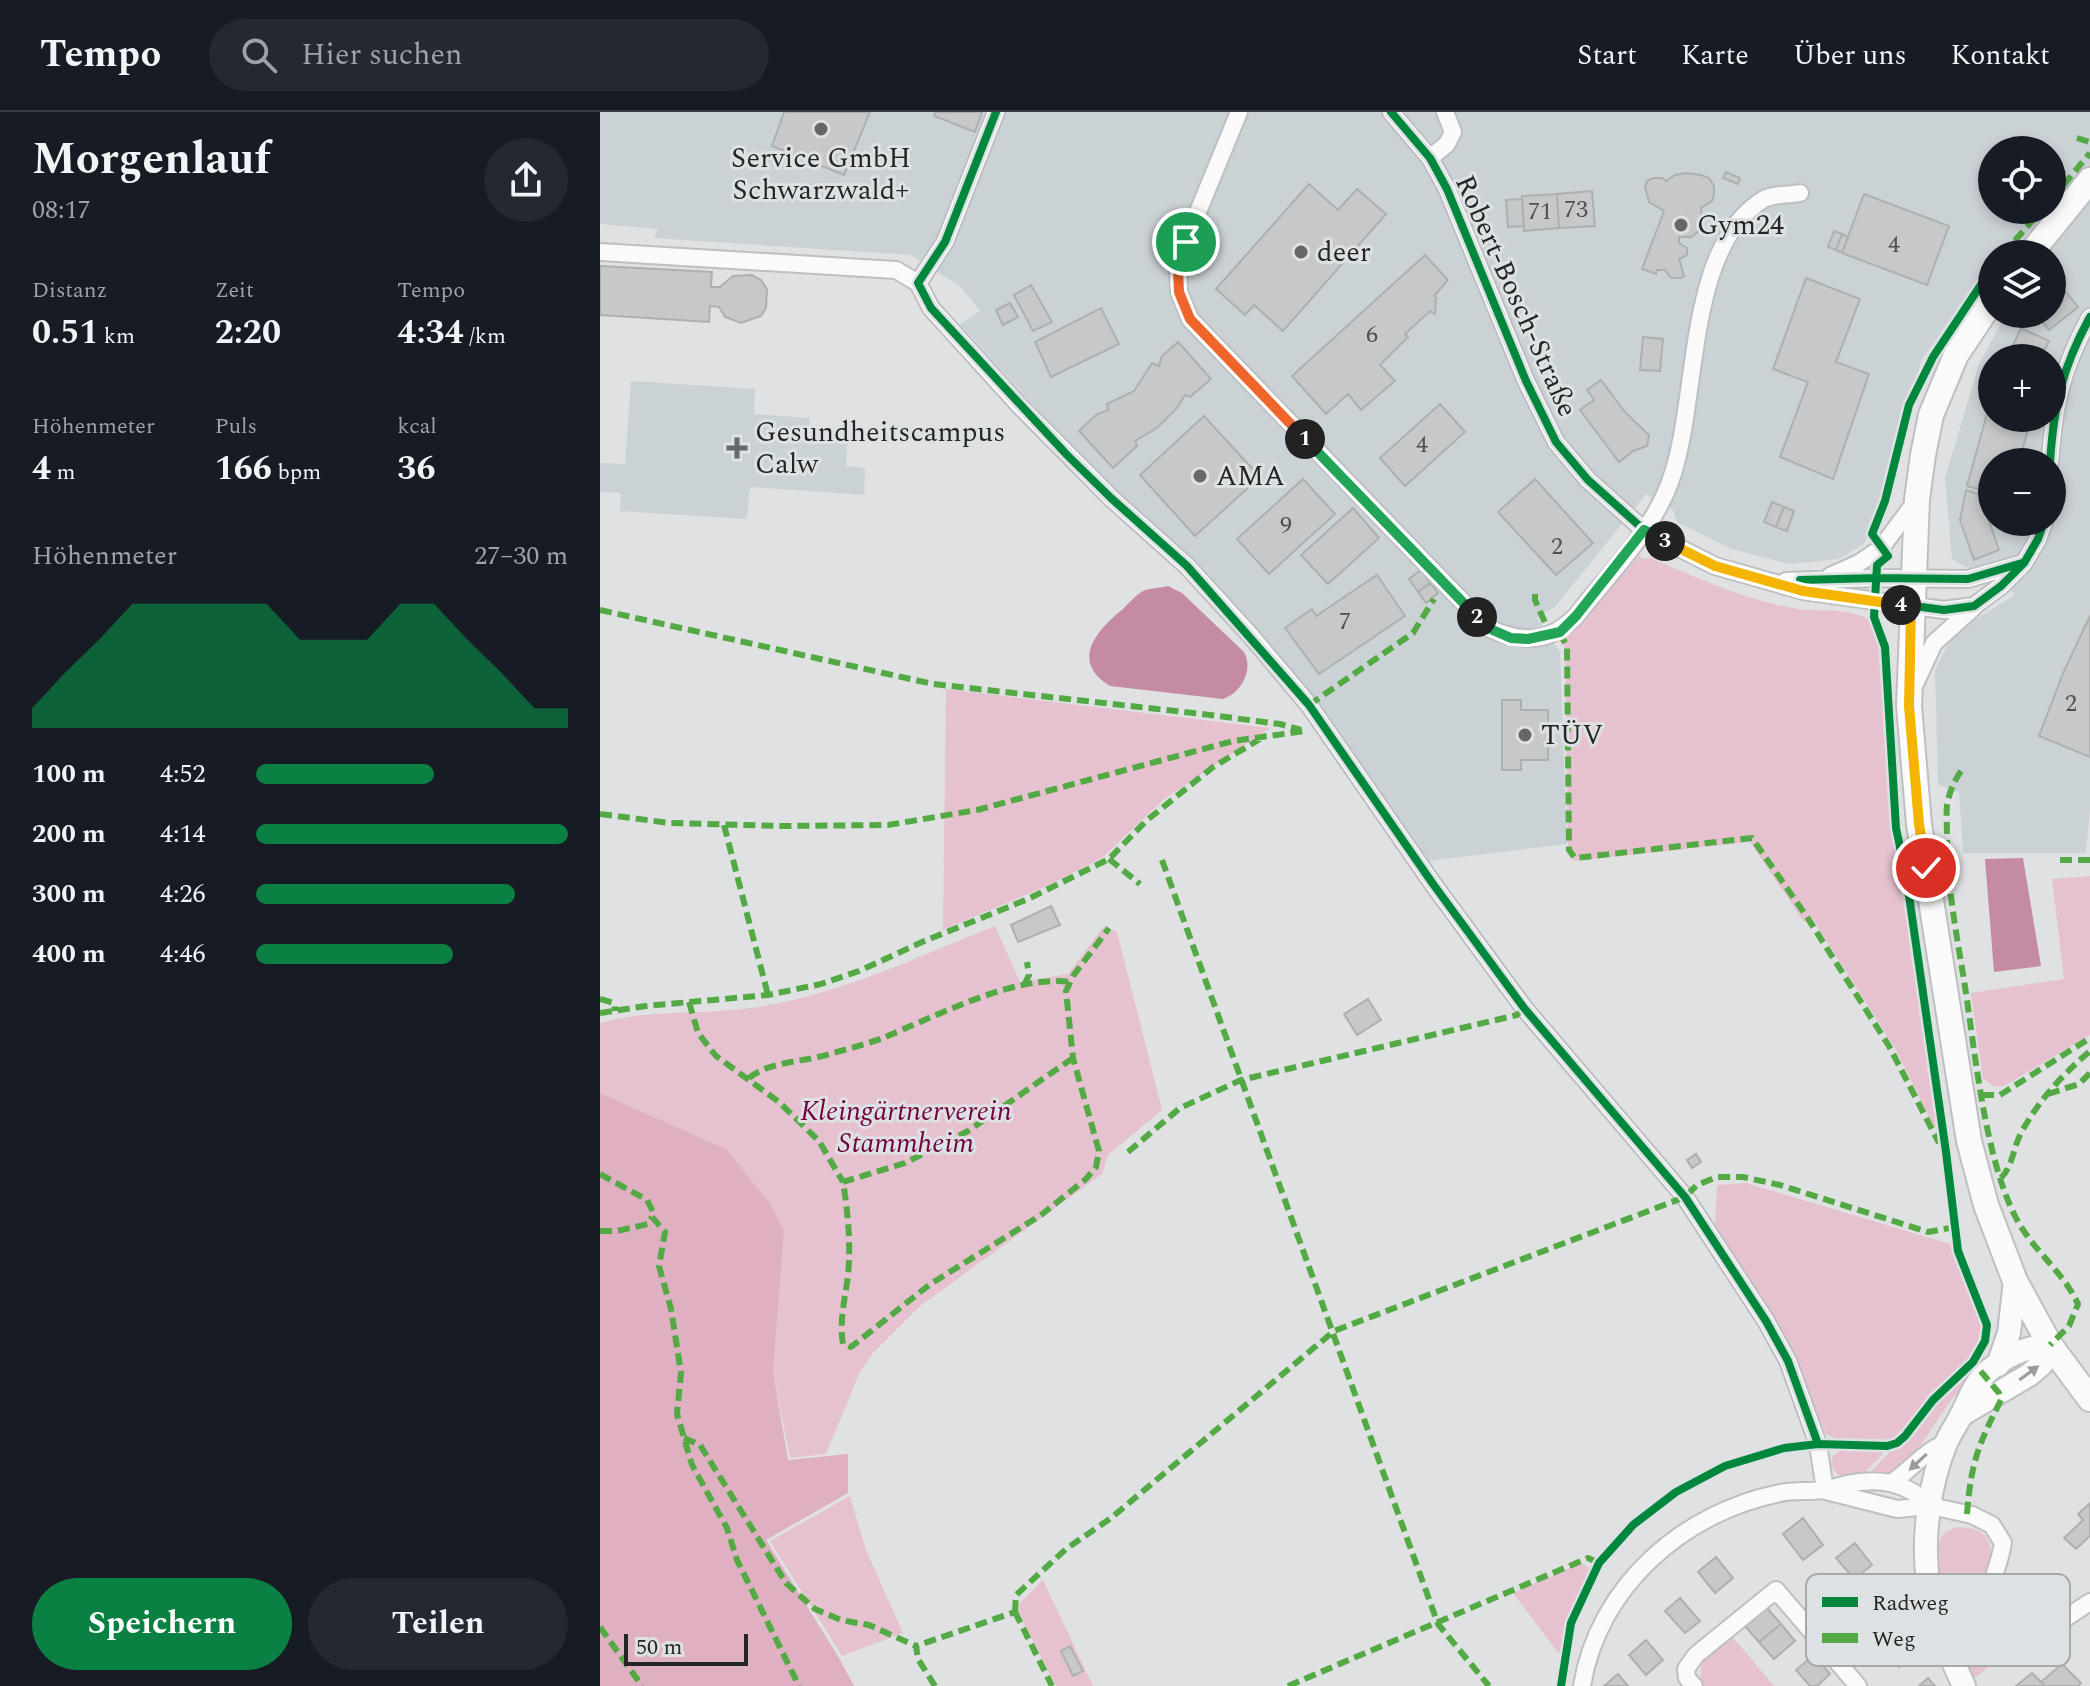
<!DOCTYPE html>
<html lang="de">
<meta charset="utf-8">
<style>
body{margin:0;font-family:Spectral,serif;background:#242831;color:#f1f3f6;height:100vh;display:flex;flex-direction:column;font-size:30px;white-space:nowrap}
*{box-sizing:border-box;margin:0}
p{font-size:26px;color:#9ea1a6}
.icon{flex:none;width:44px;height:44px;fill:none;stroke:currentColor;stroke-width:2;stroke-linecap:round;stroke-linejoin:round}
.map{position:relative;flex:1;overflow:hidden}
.sheet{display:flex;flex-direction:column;background:#171b24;width:600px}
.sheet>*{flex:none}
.fabs{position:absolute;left:1378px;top:24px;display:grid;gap:16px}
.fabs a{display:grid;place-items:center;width:88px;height:88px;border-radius:50%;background:#171b24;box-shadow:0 4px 12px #0003;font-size:40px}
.scale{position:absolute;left:24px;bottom:20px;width:124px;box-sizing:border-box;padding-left:8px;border:4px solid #242626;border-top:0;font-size:22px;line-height:28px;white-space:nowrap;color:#242626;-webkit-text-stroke:6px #dee1e3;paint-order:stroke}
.pin{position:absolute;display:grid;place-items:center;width:68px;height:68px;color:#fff;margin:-34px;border:4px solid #fff;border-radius:50%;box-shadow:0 2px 8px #0007}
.km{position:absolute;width:40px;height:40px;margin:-20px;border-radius:50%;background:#222;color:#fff;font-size:22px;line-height:40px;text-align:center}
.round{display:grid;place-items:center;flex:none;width:84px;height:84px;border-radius:42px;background:#242831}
.summary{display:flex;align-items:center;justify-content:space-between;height:136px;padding:0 32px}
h1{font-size:44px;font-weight:700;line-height:60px}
.figures{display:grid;grid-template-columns:repeat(3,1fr);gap:12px;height:136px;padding:8px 32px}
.figures div{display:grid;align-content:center}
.figures b{font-size:34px;font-weight:700}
.figures small{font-size:22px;font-weight:400}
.figures p{font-size:22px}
.chart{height:224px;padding:16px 32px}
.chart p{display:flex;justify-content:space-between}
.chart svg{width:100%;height:144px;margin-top:8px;fill:#0b8043;opacity:.7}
.action{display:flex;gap:16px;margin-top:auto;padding:16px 32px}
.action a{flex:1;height:92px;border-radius:48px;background:#0b8043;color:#fff;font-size:32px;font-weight:700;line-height:92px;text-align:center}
.action a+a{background:#242831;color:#f1f3f6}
ul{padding:0 32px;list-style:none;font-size:26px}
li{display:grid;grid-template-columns:128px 96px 1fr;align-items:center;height:60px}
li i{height:20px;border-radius:10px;background:#0b8043}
header{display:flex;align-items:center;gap:48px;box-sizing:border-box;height:112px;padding:0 40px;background:#171b24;border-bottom:2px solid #363941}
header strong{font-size:38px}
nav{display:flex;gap:44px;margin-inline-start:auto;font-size:28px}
.search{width:560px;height:72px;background:#242831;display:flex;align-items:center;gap:20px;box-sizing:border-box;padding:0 28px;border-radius:44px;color:#9ea1a6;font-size:30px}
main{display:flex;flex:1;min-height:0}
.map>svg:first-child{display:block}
</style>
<header>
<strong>Tempo</strong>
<div class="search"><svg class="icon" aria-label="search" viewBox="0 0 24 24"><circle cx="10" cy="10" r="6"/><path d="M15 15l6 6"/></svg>Hier suchen</div>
<nav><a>Start</a><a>Karte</a><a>Über uns</a><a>Kontakt</a></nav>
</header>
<main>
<section class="sheet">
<div class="summary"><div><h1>Morgenlauf</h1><p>08:17</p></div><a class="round"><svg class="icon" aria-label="share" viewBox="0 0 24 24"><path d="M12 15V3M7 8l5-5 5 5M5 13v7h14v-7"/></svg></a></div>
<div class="figures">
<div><p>Distanz</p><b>0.51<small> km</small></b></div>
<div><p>Zeit</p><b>2:20</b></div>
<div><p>Tempo</p><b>4:34<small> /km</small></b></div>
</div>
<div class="figures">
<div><p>Höhenmeter</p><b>4<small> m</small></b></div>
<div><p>Puls</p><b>166<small> bpm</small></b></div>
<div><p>kcal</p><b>36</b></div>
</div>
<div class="chart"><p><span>Höhenmeter</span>27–30 m</p>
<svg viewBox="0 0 160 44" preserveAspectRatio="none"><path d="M0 44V38L10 27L20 17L30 6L40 6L50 6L60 6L70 6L80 17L90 17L100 17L110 6L120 6L130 17L140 27L150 38L160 38V44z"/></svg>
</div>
<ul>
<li><b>100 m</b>4:52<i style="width:57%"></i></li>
<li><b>200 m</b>4:14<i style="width:100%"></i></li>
<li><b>300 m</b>4:26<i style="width:83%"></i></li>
<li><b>400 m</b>4:46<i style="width:63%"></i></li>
</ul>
<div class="action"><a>Speichern</a><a>Teilen</a></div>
</section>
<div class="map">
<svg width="1490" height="1574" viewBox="0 0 1490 1574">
<rect width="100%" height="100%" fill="#dfe1e2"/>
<path fill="#cbd2d5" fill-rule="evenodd" d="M0,0H1490V696L1486,741H1363L1359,681L1338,672L1335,559L1353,521L1415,483L1391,453L1369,457L1352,447L1345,366L1379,252L1406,202H1452V142H1392V188L1370,180L1322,247L1284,380L1264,432L1239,447L1190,452L1131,437L1077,410L1073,398L1046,382L955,495L937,506L960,540L967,732L828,749L733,611L709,582L587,446L468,331L360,212L380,199L361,175L311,143L54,126L58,117L0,112ZM1392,38H1452V98H1392ZM1392,246H1452V306H1392ZM1392,350H1452V410H1392Z
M31,269L155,277L154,302L210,306L209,320L248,322L246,354L265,356L264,383L150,375L147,407L20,399L21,381L0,380V351L25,352Z"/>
<path fill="#e6c2d0" d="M1040,443L1042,447L1051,446C1097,466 1142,487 1193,496C1224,502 1242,493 1272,509L1281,546L1288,690L1339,1014L1334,1015L1295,936L1211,805L1204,810L1150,730L973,749L968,738L965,535L958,527L982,510Z
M346,577L670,616L563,688L502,746L447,774L343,818Z
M1490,764V923L1404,974L1395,975L1383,967L1371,881L1464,867L1452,767Z
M395,814L420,870L468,862L504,814L517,820L562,998L508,1043L502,1062L320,1194L272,1242L259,1262L226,1342L190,1346L173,1260L184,1119L126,1037L0,981V911C52,896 105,904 158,895C241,882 317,845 395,814Z
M1146,1071L1350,1132L1382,1213L1381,1231L1371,1246L1331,1280L1301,1322L1288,1328H1238L1226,1322L1193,1245L1115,1115L1117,1073Z
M1372,1256L1375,1263L1351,1288L1318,1337L1301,1356L1288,1362L1271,1364L1273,1357L1291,1339L1306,1330L1330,1299Z
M1244,1336L1282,1338V1343L1263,1362L1238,1363L1231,1354L1233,1344Z
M250,1384L266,1438L303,1521L242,1544L170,1429Z
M1357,1415C1439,1417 1336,1506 1399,1547L1372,1568C1360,1540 1318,1446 1345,1421C1346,1420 1355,1416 1357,1415Z
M979,1452L985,1453L990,1458L966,1512L959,1542L913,1481Z
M443,1468L493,1574H456L418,1500L420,1491Z
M1131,1523L1174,1574H1105L1100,1568L1102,1548Z"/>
<path fill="#dfafc2" d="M0,981L126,1037L170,1092L184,1119L173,1260L188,1348L248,1342V1381L166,1428L239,1546L254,1574H0Z"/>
<path fill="#c68ba4" d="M568,474L582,481L644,540C654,558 641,581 623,587L510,574C469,549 497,518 524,496C529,491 536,483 543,479C550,476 560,476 568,474Z
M1423,746L1441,854L1394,860L1385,747Z"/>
<path fill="#c7c8c9" stroke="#aeb0b0" stroke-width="2" d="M184,0H270L244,63L172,34Z
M335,0H382L375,20L334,4Z
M1126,60L1140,66L1138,72L1123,66Z
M1085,61L1101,63L1109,66L1114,74V82L1112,89L1101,96L1103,116L1091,125H1079V131L1087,136V143L1079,147L1084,164L1081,166H1071L1065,158H1057L1056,162L1042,157L1064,99L1049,90L1045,75L1047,69L1053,66H1062L1066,69L1075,63Z
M709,72L738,98L757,77L786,102L683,219L654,193L645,203L616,177Z
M992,79L995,114L959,116L957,82Z
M957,82L959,116L924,119L922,84Z
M1264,82L1349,114L1327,173L1242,141Z
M922,87L924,114L908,115L906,88Z
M1234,119L1242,122L1236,138L1228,135Z
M1242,122L1248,125L1242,141L1236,138Z
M825,143L848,168L834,184L836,186L835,202L830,199L805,222L808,225L780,253L795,269L761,298L748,282L726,302L692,264Z
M0,154L112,160L111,175H120L133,164L152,163L161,168L167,177L166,196L161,204L141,211L125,205L119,195L110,194L109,210L0,203Z
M1206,166L1260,187L1236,250L1269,262L1233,367L1180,345L1208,270L1173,257Z
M431,173L452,210L433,219L414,183Z
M1462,175L1478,195L1449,218L1436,202H1452V183Z
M410,191L418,205L403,213L396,198Z
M501,196L519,232L451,265L435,230Z
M1421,216L1449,229L1441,246L1408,244Z
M1043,225L1063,227L1060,259L1040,258Z
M578,230L611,267L590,285L585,283L577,296L557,316L535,329L537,334L513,356L479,319L497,302L508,298L507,292L534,279L552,251L559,254L562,244Z
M1001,268L1025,300L1049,323L1047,334L1033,339L1019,350L980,298L994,288L987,278Z
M840,292L865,320L805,374L780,346Z
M1388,298L1392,299V306H1416L1430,310L1419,350H1392V381L1367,374Z
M604,304L660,365L595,424L540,363Z
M703,367L735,402L669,462L637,427Z
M935,367L993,431L956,463L898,400Z
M1366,378L1389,386L1385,397L1399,438L1374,448L1360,408Z
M1172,390L1184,395L1176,415L1164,410Z
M1184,395L1194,399L1187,419L1176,415Z
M753,396L779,426L728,472L701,443Z
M821,458L830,471L818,480L809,467Z
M777,463L805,504L719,562L685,516L712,497L716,504Z
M830,471L838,481L826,491L818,480Z
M1490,504V645L1439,624L1464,559Z
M902,588H921V598H948V648H921V658H902Z
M451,794L460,813L418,830L411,813Z
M768,887L781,908L757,923L744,902Z
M1096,1042L1101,1050L1092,1056L1087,1048Z
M1490,1391V1424L1476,1437L1464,1426L1483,1408L1478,1402Z
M1203,1406L1223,1433L1203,1448L1183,1422Z
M1255,1431L1272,1453L1254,1467L1236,1446Z
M1116,1445L1133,1466L1115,1481L1098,1460Z
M1080,1486L1100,1509L1085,1521L1065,1499Z
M1167,1496L1181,1512L1159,1530L1145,1514Z
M1181,1512L1195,1529L1174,1547L1159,1530Z
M1301,1520L1317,1541L1299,1555L1283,1535Z
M1046,1528L1063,1548L1046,1563L1029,1543Z
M470,1534L483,1559L473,1564L461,1539Z
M1214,1543L1230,1562L1217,1574H1210L1196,1558Z
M1462,1552L1481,1571L1478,1574H1445L1441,1570Z
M1432,1561L1445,1574H1416Z
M1018,1562L1028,1574H1004Z
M1328,1566L1335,1574H1319Z"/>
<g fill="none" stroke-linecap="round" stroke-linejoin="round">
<defs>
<path id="street" d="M639,0L586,129L578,157L579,180L590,207L888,516C923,531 948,532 976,504C1008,463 1052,420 1070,370C1100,290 1084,135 1164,87C1173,82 1190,83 1200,81
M791,0L830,46L847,77L926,269L956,330L988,368L1044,418L1115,454L1203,479L1344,498L1374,494L1401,474L1424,451L1438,427L1444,410
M830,46L847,32L853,20L845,0
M0,140L296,158L318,171L331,196L420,294L511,386L587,454L651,524L709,593L833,772L924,896L1085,1085L1166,1209L1188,1249L1218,1332L1225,1378
M318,171L345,130L396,0
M1450,350C1454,292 1462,256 1490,205
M1230,464L1259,451L1281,436L1316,389
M1186,469L1276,466L1368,467L1420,452
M1316,570L1334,531L1374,495
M1291,1371C1310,1359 1325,1338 1346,1331
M1226,1379L1297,1397L1331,1394L1372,1403L1392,1413L1403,1431C1398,1467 1359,1528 1413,1541L1490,1490
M982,1574C998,1474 1084,1400 1180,1381C1194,1378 1209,1380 1223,1378C1231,1377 1239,1374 1247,1372C1280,1365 1306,1370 1331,1394
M1094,1574L1087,1566L1086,1557L1096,1543L1176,1478L1258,1574"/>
<path id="secondary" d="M1398,1253L1409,1221L1415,1169
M1361,1303L1429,1263L1442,1252L1450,1233C1424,1235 1404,1244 1385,1262C1373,1274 1368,1290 1361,1304C1356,1313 1350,1322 1346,1331C1329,1372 1322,1427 1328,1470C1333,1507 1349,1541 1364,1574"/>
<path id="primary" d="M1430,142L1490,68
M1392,189L1356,243L1331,303L1323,343L1317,387L1309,594L1319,712L1369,1029L1386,1093L1415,1169L1450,1233L1490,1287"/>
</defs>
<use href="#street" stroke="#bebfc0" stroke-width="20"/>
<use href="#secondary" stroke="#bebfc0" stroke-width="26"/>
<use href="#primary" stroke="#bebfc0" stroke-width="28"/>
<use href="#street" stroke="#fafafb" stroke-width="16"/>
<use href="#secondary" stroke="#fafafb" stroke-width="22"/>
<use href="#primary" stroke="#fafafb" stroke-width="24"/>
<path stroke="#53aa44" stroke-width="6" stroke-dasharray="12 6" stroke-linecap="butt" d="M1477,26L1490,30
M1452,87L1490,41
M1403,142L1442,98
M935,482V488L950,522
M0,498L333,572L602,602L680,612L701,618
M960,520L967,535L969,738L975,746L1152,726L1207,805L1289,934L1339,1031
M709,593L813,521L834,487
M1361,659C1354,669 1349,681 1347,693C1346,702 1347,713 1347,723C1347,772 1356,820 1364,868C1375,938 1384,1042 1415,1104C1432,1138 1463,1159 1478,1192L1469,1214L1450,1233
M0,702L70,711L184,714L288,713L377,698L633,629L705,619
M124,713L168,883
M509,747L540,772
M562,748L838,1512L889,1574
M1460,748H1490
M1326,756L1347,752
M424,873L429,863L427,850
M0,887L14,891L15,899
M89,890L98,921L116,944L179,990L219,1029L243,1070
M0,901L46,894L168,883L221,872L259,859L322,830L428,787L509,747L546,709L613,655L660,627
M473,946L368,1019L305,1051L243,1070C248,1101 251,1132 248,1164C245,1187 239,1209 243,1232L251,1235L329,1173L441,1103L486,1067L496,1055L499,1039L473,946L466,879L473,864L509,816
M149,966C169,949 205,950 230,942C248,937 266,932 283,926C334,905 416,862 470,870
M1448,982L1479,972L1490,961
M1382,983H1400L1490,926
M528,1040L580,996L641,968L917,903L924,896
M0,1062L47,1088L53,1100L52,1105L65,1120L59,1154L71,1197L81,1261L77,1302L92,1353L127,1416L137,1448L199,1574
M1401,1066C1413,1054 1413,1036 1421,1021C1439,988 1462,963 1490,939
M0,1119H17L48,1112L52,1105
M84,1326L100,1333L186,1471L215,1497L241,1508L269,1513L316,1534
M1367,1402C1371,1351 1378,1333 1401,1288L1399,1281L1373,1250
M415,1500L416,1483L466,1437L511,1406L734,1219L1085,1085L1097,1073L1117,1065H1143L1180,1073L1328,1120L1355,1115
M415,1500L452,1574
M0,1515L42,1574
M335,1574L318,1547L316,1534L415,1500
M688,1574L988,1446L999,1451"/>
<defs>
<path id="cycleway" d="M396,0L345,130L318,171L331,196L467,343L511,386L587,454L709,593L833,772L924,896L1085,1085L1166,1209L1188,1249L1218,1332
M791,0L830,46L847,77L926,269L956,330L988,368L1044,418L1115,454L1203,479L1344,498L1374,494L1401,474L1424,451L1438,427L1444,410
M1450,350C1454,292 1462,256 1490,205
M1200,468L1276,466L1368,467L1422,451
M961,1574L971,1511L999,1451L1033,1413L1076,1380L1125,1354L1184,1336L1218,1332L1287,1334L1297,1331L1305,1324L1333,1288L1373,1250L1385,1229L1387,1213L1358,1139L1346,1040L1306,763L1296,716L1285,535L1274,505L1277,453L1288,444L1272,422L1285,389L1309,293L1333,245L1392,156"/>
</defs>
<use href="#cycleway" stroke="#dee1e3" stroke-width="13"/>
<use href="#cycleway" stroke="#00873e" stroke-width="8"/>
</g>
<defs><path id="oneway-solid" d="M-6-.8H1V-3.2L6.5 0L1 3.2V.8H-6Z" transform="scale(2)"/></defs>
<g fill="#9a9b9b">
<use href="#oneway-solid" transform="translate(1429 1261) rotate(-36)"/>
<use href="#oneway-solid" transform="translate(1318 1350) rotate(137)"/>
</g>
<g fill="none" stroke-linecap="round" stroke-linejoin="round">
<defs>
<path id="split-1" d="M586,130L578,157L579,180L590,207L705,327"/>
<path id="split-2" d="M705,327L877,505"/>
<path id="split-3" d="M877,505L888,516L911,526L928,527L960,520L976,504L1044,418L1065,429"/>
<path id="split-4" d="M1065,429L1115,454L1203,479L1301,493"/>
<path id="split-5" d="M1301,493L1311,495L1309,594L1319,712L1326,756"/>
</defs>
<use href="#split-1" stroke="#fff" stroke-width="16"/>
<use href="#split-2" stroke="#fff" stroke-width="16"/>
<use href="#split-3" stroke="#fff" stroke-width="16"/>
<use href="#split-4" stroke="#fff" stroke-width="16"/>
<use href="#split-5" stroke="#fff" stroke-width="16"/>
<use href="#split-1" stroke="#f0652b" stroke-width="10"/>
<use href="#split-2" stroke="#22a559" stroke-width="10"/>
<use href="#split-3" stroke="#22a559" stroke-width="10"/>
<use href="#split-4" stroke="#f5b400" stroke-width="10"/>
<use href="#split-5" stroke="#f5b400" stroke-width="10"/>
</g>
<g fill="#656768" stroke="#dee1e3" stroke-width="3">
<circle cx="221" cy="17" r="8"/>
<circle cx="1081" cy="113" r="8"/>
<circle cx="701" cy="140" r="8"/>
<path d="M133 324h8v8h8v8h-8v8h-8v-8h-8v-8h8z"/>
<circle cx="600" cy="364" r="8"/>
<circle cx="925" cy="623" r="8"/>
</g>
<g text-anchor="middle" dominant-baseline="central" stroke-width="6" stroke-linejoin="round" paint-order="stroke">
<g font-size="24" fill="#4e5050">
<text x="976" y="98">73</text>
<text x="940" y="100">71</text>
<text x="1294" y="133">4</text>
<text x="772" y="223">6</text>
<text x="822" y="333">4</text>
<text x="686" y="414">9</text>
<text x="957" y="435">2</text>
<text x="745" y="510">7</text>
<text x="1471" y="592">2</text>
</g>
<g font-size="28" fill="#242626" stroke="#dee1e3" text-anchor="start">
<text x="221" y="46" text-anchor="middle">Service GmbH<tspan x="221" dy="32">Schwarzwald+</tspan></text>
<text x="1097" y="113">Gym24</text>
<text x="717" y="140">deer</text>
<text x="155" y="320">Gesundheitscampus<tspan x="155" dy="32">Calw</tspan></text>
<text x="616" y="364">AMA</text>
<text x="941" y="623">TÜV</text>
</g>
<g font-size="28" fill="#242626" stroke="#dee1e3">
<text transform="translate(916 184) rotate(66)">Robert-Bosch-Straße</text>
</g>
<g font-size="28" font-style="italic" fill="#70003e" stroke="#dee1e3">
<text x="306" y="999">Kleingärtnerverein<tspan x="306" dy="32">Stammheim</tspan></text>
</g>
</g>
<rect x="1206" y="1462" width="264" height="92" rx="12" fill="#dee1e3" stroke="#a6a9aa" stroke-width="2"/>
<rect x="1222" y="1485" width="36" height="10" fill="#00873e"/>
<rect x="1222" y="1521" width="36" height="10" fill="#53aa44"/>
<g font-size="22" fill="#242626">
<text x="1272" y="1498">Radweg</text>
<text x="1272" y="1534">Weg</text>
</g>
</svg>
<div class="fabs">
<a><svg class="icon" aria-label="locate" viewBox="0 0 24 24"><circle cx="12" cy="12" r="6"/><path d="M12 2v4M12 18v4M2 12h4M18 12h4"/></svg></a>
<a><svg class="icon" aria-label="layers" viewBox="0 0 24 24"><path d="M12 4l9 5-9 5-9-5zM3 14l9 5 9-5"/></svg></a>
<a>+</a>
<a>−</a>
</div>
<div class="scale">50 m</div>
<div class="pin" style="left:586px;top:130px;background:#1e9e55"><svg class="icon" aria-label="arrive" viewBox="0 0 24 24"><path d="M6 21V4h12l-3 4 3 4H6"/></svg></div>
<div class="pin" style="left:1326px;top:756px;background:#d93025"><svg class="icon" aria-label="check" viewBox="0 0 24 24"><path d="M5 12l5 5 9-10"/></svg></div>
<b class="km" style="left:705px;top:327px">1</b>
<b class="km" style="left:877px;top:505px">2</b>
<b class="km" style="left:1065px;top:429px">3</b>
<b class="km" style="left:1301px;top:493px">4</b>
</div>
</main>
